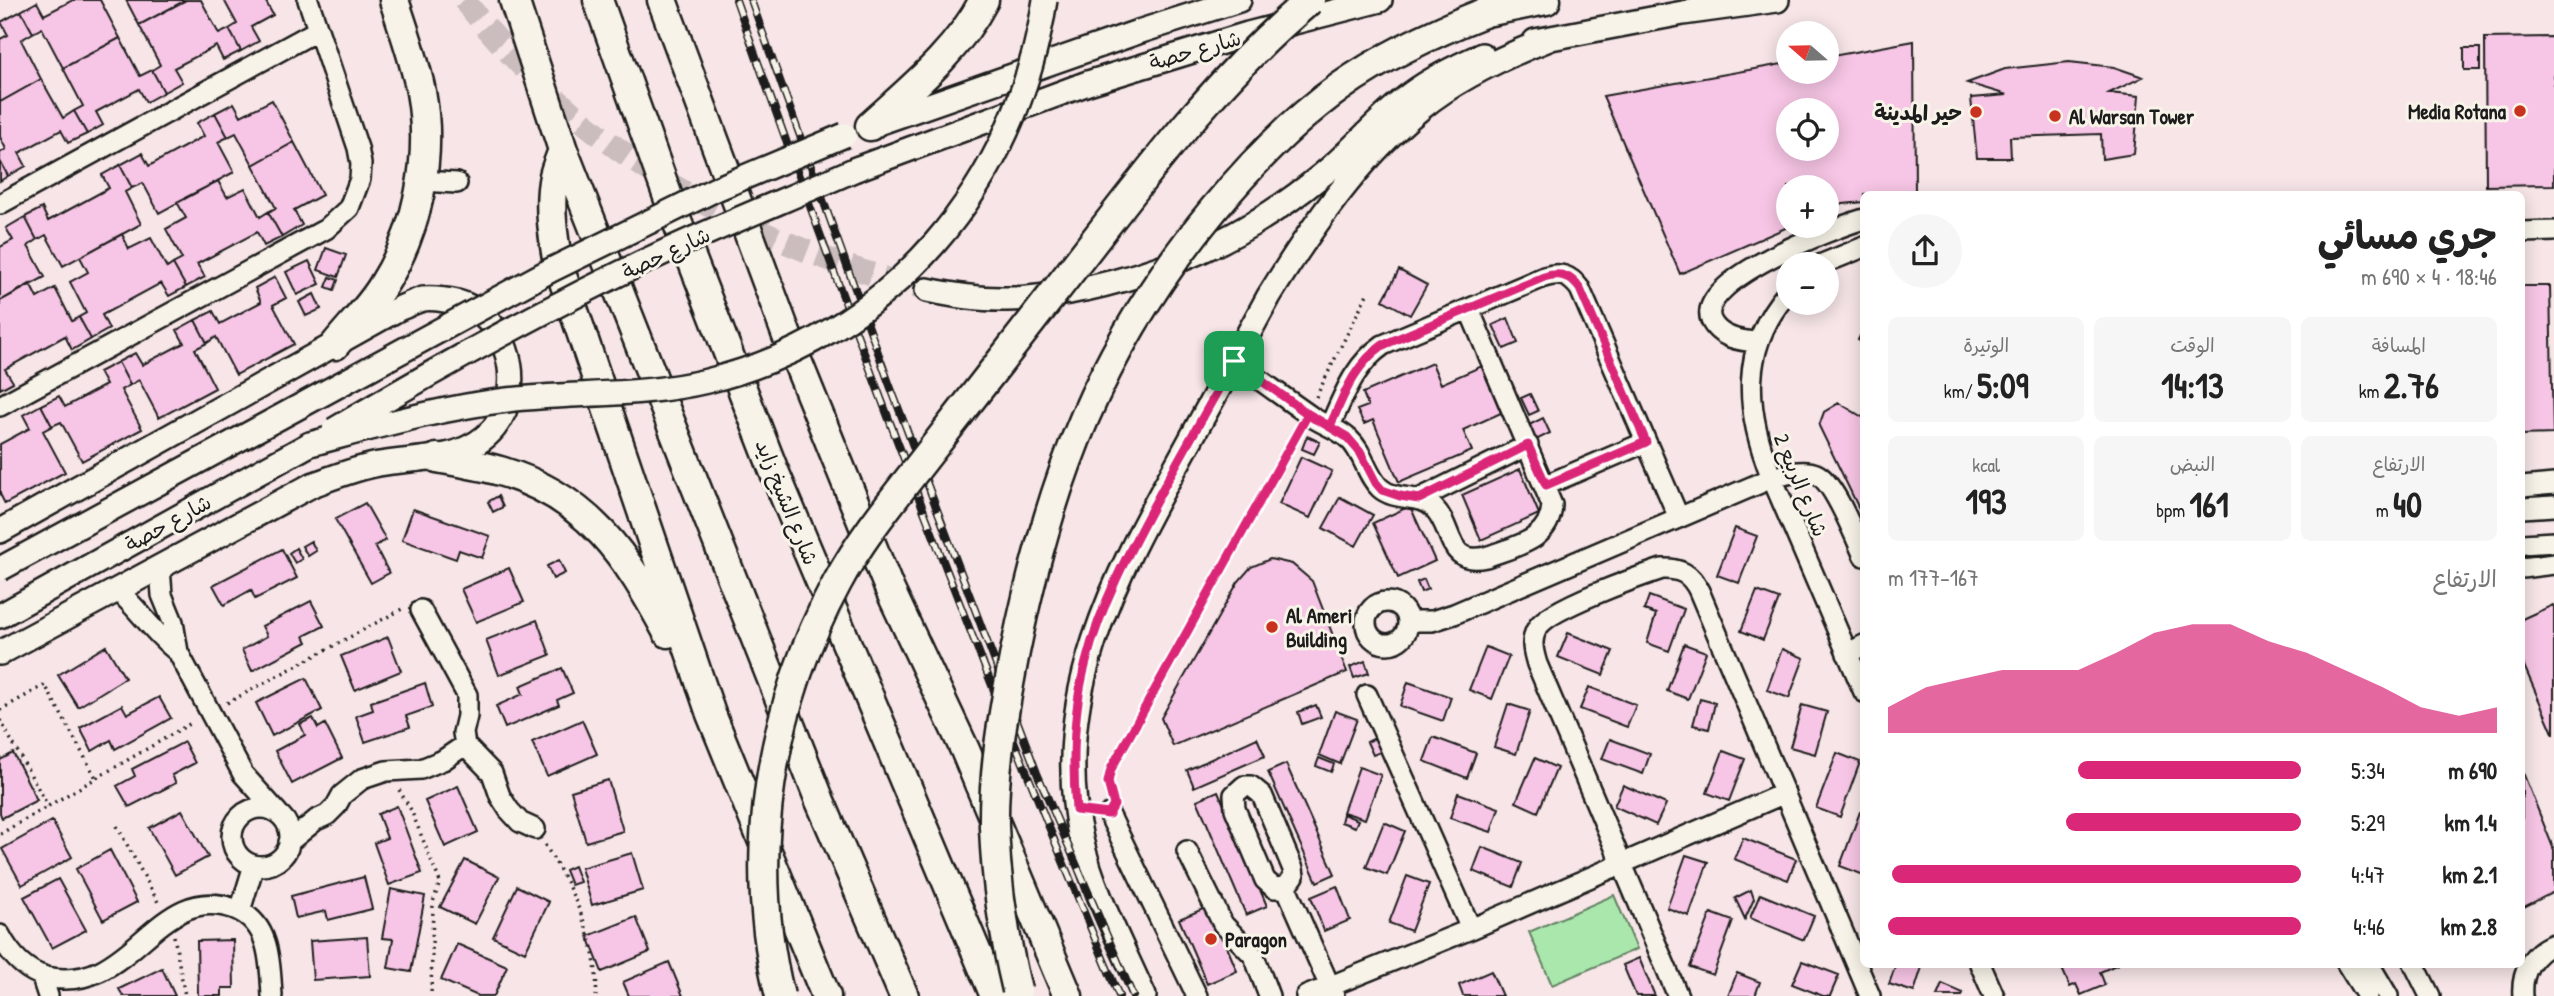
<!DOCTYPE html>
<html lang="ar">
<meta charset="utf-8">
<style>
body{margin:0;font-family:"Patrick Hand","Playpen Sans Arabic",sans-serif;background:#f6f6f6;color:#222;direction:rtl;height:100vh;display:flex;flex-direction:column;font-size:26px;white-space:nowrap}
*{box-sizing:border-box;margin:0}
p{font-size:23px;color:#767676}
.icon{flex:none;width:38px;height:38px;fill:none;stroke:currentColor;stroke-width:2;stroke-linecap:round;stroke-linejoin:round}
.map{position:relative;flex:1;overflow:hidden;direction:ltr}
.panel{position:absolute;left:1860px;top:191px;width:665px;height:777px;display:flex;flex-direction:column;background:#fff;border-radius:10px;box-shadow:0 4px 18px #0003;direction:rtl}
.panel>*{flex:none}
.needle{width:46px;rotate:290deg}
.controls{position:absolute;left:1776px;top:21px;display:grid;gap:14px}
.controls a{display:grid;place-items:center;width:63px;height:63px;border-radius:50%;background:#fff;box-shadow:0 4px 18px #0003;font-size:35px}
.pin{position:absolute;display:grid;place-items:center;width:60px;height:60px;color:#fff;margin:-30px;border-radius:14px;box-shadow:0 4px 10px #0006}
.round{display:grid;place-items:center;flex:none;width:74px;height:74px;border-radius:37px;background:#f6f6f6}
.headline{display:flex;align-items:center;justify-content:space-between;height:119px;padding:0 28px}
h1{font-size:38px;font-weight:700;line-height:52px}
.metrics{display:grid;grid-template-columns:repeat(3,1fr);gap:10px;height:119px;padding:7px 28px}
.metrics div{display:grid;align-content:center;border-radius:10px;background:#f6f6f6;text-align:center}
.metrics b{font-size:35px;font-weight:700}
.metrics small{font-size:19px;font-weight:400}
.metrics p{font-size:19px}
.chart{height:196px;padding:14px 28px}
.chart p{display:flex;justify-content:space-between}
.chart svg{width:100%;height:126px;margin-top:7px;fill:#db2777;opacity:.7}
ul{padding:0 28px;list-style:none;font-size:23px}
li{display:grid;grid-template-columns:112px 84px 1fr;align-items:center;height:52px}
li i{height:18px;border-radius:9px;background:#db2777}
.map>svg:first-child{display:block}
</style>
<div class="map">
<svg width="2554" height="996" viewBox="0 0 2554 996">
<rect width="100%" height="100%" fill="#f7e5e7"/>
<filter id="ink" filterUnits="userSpaceOnUse"><feTurbulence type="fractalNoise" baseFrequency=".0143" numOctaves="2"/><feDisplacementMap in="SourceGraphic" scale="14" xChannelSelector="R" yChannelSelector="G"/><feConvolveMatrix kernelMatrix="1 2 1 2 8 2 1 2 1" color-interpolation-filters="sRGB"/></filter>
<g filter="url(#ink)">
<path fill="#aae7ad" stroke="#638264" stroke-width="2" d="M1614,895L1637,949L1552,985L1529,932Z"/>
<path fill="#f7c5e5" stroke="#1c1c1c" stroke-width="2" fill-rule="evenodd" d="M73,0H100L120,38L63,68L42,28L33,33L21,11L37,2L44,15Z
M126,0H186L139,25Z
M186,0H201L219,34L229,29L241,51L223,60L216,46L174,68L182,82L164,92L152,70L160,65L139,25Z
M224,0H265L273,15L251,27L259,41L241,51L229,29L237,24Z
M21,11L33,33L21,40L41,79L0,102V39L8,35L1,22Z
M2554,37V185L2486,186L2485,38Z
M120,38L140,76L152,70L164,92L146,102L139,89L96,112L103,125L87,134L74,111L83,106L63,68Z
M1914,41L1915,194H1864V202L1843,204L1827,211V187H1788L1790,226L1680,274L1603,96L1788,63V72H1827V57ZM1788,110H1827V149H1788Z
M2464,48H2480V70H2464Z
M2069,62L2114,67L2143,77L2109,93L2139,96L2134,154L2102,159L2101,134L2010,137L2011,158H1977L1971,98L2007,95L1967,83L2005,69Z
M41,79L63,118L74,111L87,134L68,143L61,130L19,153L26,166L8,176L0,161V153L6,149L0,137V102Z
M272,100L294,142L253,165L236,133L228,137L215,113L234,103L241,116Z
M215,113L228,137L218,142L234,172L159,213L143,183L132,188L120,165L142,153L149,166L204,136L197,123Z
M294,142L322,195L294,210L302,225L282,237L268,212L276,208L253,165Z
M0,161L8,176L0,181Z
M120,165L132,188L125,192L141,224L63,266L46,235L37,240L25,217L42,208L48,221L109,188L102,175Z
M218,181L227,197L245,188L260,217L268,212L282,237L264,246L257,232L197,264L205,277L186,287L173,264L182,259L166,229L186,218L177,202Z
M25,217L37,240L28,246L45,277L0,301V247L13,240L6,228Z
M122,234L129,249L151,238L167,268L173,264L186,287L169,296L161,283L102,315L109,329L91,339L79,317L86,313L70,282L88,272L80,257Z
M326,248L346,255L338,277L318,270Z
M309,261L320,284L297,295L286,272Z
M1399,270L1427,285L1410,315L1383,300Z
M275,277L286,298L273,305L294,344L236,375L216,337L207,343L195,320L213,311L220,324L261,302L255,288Z
M330,277L338,280L334,290L326,287Z
M30,284L37,298L55,288L72,321L79,317L91,339L72,350L65,336L5,369L13,382L0,389V301Z
M2522,286H2550L2553,434L2522,435Z
M314,294L321,309L306,316L299,302Z
M1508,318L1518,343L1504,349L1493,325Z
M195,320L207,343L195,349L215,388L159,418L139,380L130,385L118,362L135,353L142,365L184,343L177,330Z
M1864,328V344L1858,340Z
M118,362L130,385L121,390L142,429L82,461L61,422L52,426L41,405L59,396L65,407L106,385L99,372Z
M1432,363L1441,384L1482,366L1501,413L1463,430L1472,451L1399,482L1373,420L1364,424L1357,410L1368,406L1363,393Z
M1530,394L1538,411L1529,415L1521,398Z
M1839,403L1864,418V519L1819,426L1824,412Z
M41,405L52,426L43,431L65,472L5,504L0,494V444L30,428L23,415Z
M1543,418L1550,433L1536,440L1529,425Z
M1307,436L1320,442L1314,454L1302,449Z
M1301,457L1332,471L1310,518L1279,504Z
M1520,469L1539,514L1481,540L1462,495Z
M498,496L503,507L493,512L488,502Z
M1340,497L1373,515L1356,546L1323,528Z
M365,503L386,540L375,546L389,573L371,583L335,519Z
M1410,506L1435,561L1398,578L1373,523Z
M413,509L490,536L482,558L459,550L456,559L402,540Z
M1735,528L1757,536L1739,583L1717,575Z
M311,541L316,551L308,556L302,546Z
M296,548L302,559L295,563L289,553Z
M282,549L297,578L255,599L251,590L224,605L213,585Z
M1270,559L1292,564L1312,581L1347,672L1173,746L1161,718L1238,582L1251,567Z
M559,560L565,573L553,579L547,566Z
M509,568L524,602L476,622L461,589Z
M1424,579L1428,589L1421,592L1417,582Z
M1757,591L1779,599L1763,640L1741,631Z
M1649,596L1684,609L1669,651L1647,643L1656,614L1644,610Z
M311,601L324,626L304,636L307,642L252,671L242,650L267,636L262,626Z
M2553,605L2554,607V735L2522,661V619Z
M537,620L550,655L499,675L486,640Z
M1568,633L1613,651L1603,675L1558,657Z
M388,637L401,671L355,690L341,656Z
M1684,644L1706,652L1688,699L1667,691Z
M106,646L125,678L78,707L58,675Z
M1486,647L1509,656L1492,699L1469,690Z
M1782,649L1804,658L1789,698L1767,690Z
M1365,661L1369,673L1354,678L1350,667Z
M562,668L573,693L557,700L559,705L505,728L496,706L523,694L520,686Z
M306,678L322,710L272,736L256,703Z
M1408,682L1451,697L1443,721L1400,706Z
M425,683L432,707L406,716L410,727L365,742L356,716L373,710L371,702Z
M1589,687L1636,705L1627,727L1580,709Z
M159,697L171,718L115,749L111,740L92,751L80,728L122,705L127,714Z
M1700,699L1715,703L1709,729L1693,725Z
M1508,704L1530,711L1516,754L1494,747Z
M1316,705L1321,717L1302,724L1298,712Z
M1802,705L1827,712L1815,754L1790,747Z
M1335,711L1357,719L1340,764L1319,755Z
M313,718L318,728L325,724L342,758L292,784L275,751L305,735L300,724Z
M582,720L597,754L547,776L532,742Z
M1377,737L1383,751L1373,755L1367,742Z
M1433,737L1476,753L1467,778L1424,761Z
M1257,738L1265,756L1194,787L1187,770Z
M1610,739L1650,754L1643,774L1602,759Z
M184,742L195,763L172,775L176,783L129,807L117,786L135,776L132,769Z
M1723,751L1745,759L1729,801L1707,793Z
M13,753L37,800L2,818L0,813V760Z
M1837,753L1860,762L1840,817L1816,808Z
M1319,758L1334,764L1331,772L1316,766Z
M1535,758L1557,768L1538,812L1516,802Z
M1286,764L1335,874L1317,882L1268,772Z
M1359,767L1381,775L1365,819L1343,812Z
M2522,770L2554,850V892L2522,908Z
M608,780L623,831L586,842L571,791Z
M1623,785L1666,804L1656,825L1614,806Z
M458,786L478,832L445,847L425,801Z
M1218,791L1267,906L1246,915L1197,800Z
M1458,793L1499,808L1491,832L1450,818Z
M397,806L422,873L389,885L374,843L387,838L378,814Z
M182,810L208,857L175,875L149,828Z
M1860,812L1864,814V875L1840,866Z
M1343,814L1358,820L1355,827L1341,822Z
M52,821L72,857L22,885L2,849Z
M1384,822L1405,831L1387,875L1366,867Z
M1743,838L1796,859L1788,880L1734,859Z
M1482,847L1522,863L1513,887L1473,871Z
M110,850L137,902L103,920L76,869Z
M632,853L643,890L592,905L581,868Z
M1686,855L1708,862L1689,916L1667,908Z
M465,860L499,877L475,924L440,907Z
M574,866L580,882L571,885L565,870Z
M1407,876L1429,884L1411,931L1389,923Z
M364,877L372,909L328,920L326,911L296,918L291,896Z
M58,879L86,930L52,948L24,897Z
M517,886L549,902L525,952L493,937Z
M1337,886L1350,920L1324,931L1311,897Z
M391,889L425,896L411,972L388,968L393,939L382,938Z
M1751,890L1754,899L1745,919L1735,898Z
M1760,894L1814,916L1804,940L1750,918Z
M1210,906L1237,971L1207,984L1179,919Z
M1711,913L1733,921L1713,975L1690,967Z
M636,917L650,952L602,972L588,936Z
M367,937L370,976L313,980L310,941Z
M233,940L234,988H222V996H198L197,941Z
M457,944L507,966L494,996H478L441,980Z
M1639,958L1655,996H1636L1623,965Z
M1802,961L1839,975L1830,996H1823L1792,984Z
M669,962L683,996H629L623,982Z
M1896,964H1923L1914,992L1889,984Z
M2060,964H2118L2100,972L2105,985L2081,995L2076,984L2070,987Z
M162,968L175,996H123L119,989Z
M1491,971L1502,996H1463L1459,985Z
M1737,973L1760,982L1755,996H1728Z
M1942,984L1963,993L1962,996H1937Z"/>
<g fill="none" stroke-linecap="round" stroke-linejoin="round">
<path stroke="#cbbdbe" stroke-width="23" stroke-dasharray="23 11" stroke-linecap="butt" d="M464,0C584,153 741,241 927,290"/>
<defs>
<path id="minor" d="M421,181L457,183
M0,204L318,30
M2522,232L2554,231
M1822,264L1864,247
M1788,292C1739,348 1745,412 1772,478L1864,692
M1757,342C1741,341 1719,338 1711,320C1695,280 1834,228 1864,219
M1234,361C1260,380 1286,399 1312,417C1324,425 1338,429 1349,439C1364,453 1366,475 1380,488C1396,502 1419,493 1434,508C1454,528 1446,566 1486,557C1515,546 1550,541 1552,505L1469,309
M0,406L326,229L349,208L360,179L361,164L358,148L308,0
M1330,426C1344,395 1354,365 1383,345L1544,277C1560,272 1570,275 1580,289L1679,518
M1546,485L1646,442
M2522,487L2554,484
M1419,499L1528,445
M2522,508L2554,506
M2522,544L2554,542
M160,567L162,595L173,622L178,652L243,774L278,813
M2522,568L2554,564
M117,590C139,609 154,634 178,652
M1366 623a21 21 0 1 1 42 0a21 21 0 1 1-42 0Z
M421,610L467,695V716L463,733L465,745L492,773L500,796L509,810L520,822L535,829
M1408,621H1432L1454,614L1772,478C1785,475 1803,468 1816,474C1834,481 1855,537 1864,556
M1847,654L1864,645
M1367,695L1471,929
M1244,786H1251L1262,795L1293,869L1294,876L1286,887L1274,888L1265,880L1235,809L1234,795Z
M232 837a29 29 0 1 1 58 0a29 29 0 1 1-58 0Z
M1109,814L1197,996
M289,842L316,820L327,815L336,806L342,795L362,779L386,771L421,769L443,760L465,745
M1187,851L1223,924L1254,956L1269,996
M1286,887L1334,996
M240,911L254,865
M0,935C10,954 25,971 46,977C133,996 156,880 235,909C271,923 270,964 272,996
M1980,964L1994,996
M2347,964L2367,996
M2369,964L2388,996
M2414,964L2430,996
M41,975L48,996
M1306,996L1471,929L1785,793
M1678,996L1537,664C1533,651 1530,639 1538,627C1550,608 1638,577 1662,569C1680,568 1691,574 1699,591L1870,996
M2523,996C2521,973 2532,952 2554,944"/>
<path id="major" d="M1535,41L1683,13L1777,0
M878,123L1138,32L1239,0
M856,169L1088,83L1248,34L1380,0
M927,290C951,295 976,299 1001,299C1029,300 1057,294 1085,289C1173,270 1252,233 1322,175C1353,150 1379,117 1412,93C1434,77 1457,66 1482,55
M0,531L398,309C406,306 415,301 423,299C430,298 438,299 445,300C505,305 530,383 494,428C466,462 418,457 379,464C356,468 334,477 312,485L0,653
M0,616L310,444
M1144,996C1122,946 1093,892 1081,839C1049,699 1115,576 1180,459C1210,404 1240,350 1269,296C1311,228 1358,159 1421,108C1458,78 1505,56 1549,39"/>
<path id="highway" d="M514,0L563,150L820,801L904,996
M598,0L673,211L774,471L995,996
M662,0L787,336L889,588L965,750L1068,996
M1486,12L1546,0
M870,126C913,87 957,52 984,0
M563,150C560,159 556,167 554,176C548,204 553,236 558,264L711,714L826,996
M335,345C350,326 369,308 382,287C418,231 433,158 421,92C415,61 404,31 394,0
M437,458C458,462 480,465 500,471C589,497 627,556 668,633"/>
</defs>
<use href="#minor" stroke="#1c1c1c" stroke-width="24"/>
<use href="#major" stroke="#1c1c1c" stroke-width="28"/>
<use href="#highway" stroke="#1c1c1c" stroke-width="33"/>
<path stroke="#1c1c1c" stroke-width="3.5" stroke-dasharray="2 5" stroke-linecap="butt" d="M1316,397L1368,292
M227,703L402,609
M0,710L45,685L96,778
M0,720L48,806
M399,790L411,810L440,882L433,902L431,996
M1112,798L1108,782L1110,769L1299,428
M117,826L159,904
M0,834L193,722
M545,845C571,886 601,946 596,996
M174,936L185,996"/>
<use href="#minor" stroke="#f7f3e8" stroke-width="19"/>
<use href="#major" stroke="#f7f3e8" stroke-width="23"/>
<use href="#highway" stroke="#f7f3e8" stroke-width="28"/>
<defs>
<path id="rail" d="M736,0C854,335 981,669 1119,996
M751,0L889,383L1037,773L1133,996"/>
</defs>
<use href="#rail" stroke="#1c1c1c" stroke-width="8"/>
<use href="#rail" stroke="#f7f3e8" stroke-width="5" stroke-dasharray="16" stroke-linecap="butt"/>
<defs>
<path id="major-bridge" d="M334,430C443,365 555,303 671,249C732,221 795,196 856,169
M310,444C375,427 440,408 507,400C574,392 641,397 707,381C892,336 1017,185 1045,0
M0,569L551,270L716,189L845,135"/>
<path id="highway-bridge" d="M1017,990C1004,936 996,883 994,827C993,767 1004,710 1015,652C1050,479 1100,347 1213,210C1251,164 1291,122 1340,87C1385,55 1435,32 1486,12
M780,996C745,858 770,707 837,583C861,538 895,497 926,457C968,403 1011,348 1053,294C1134,191 1209,84 1310,0"/>
</defs>
<use href="#major-bridge" stroke="#1c1c1c" stroke-width="28" stroke-linecap="butt"/>
<use href="#highway-bridge" stroke="#1c1c1c" stroke-width="33" stroke-linecap="butt"/>
<use href="#major-bridge" stroke="#f7f3e8" stroke-width="23"/>
<use href="#highway-bridge" stroke="#f7f3e8" stroke-width="28"/>
</g>
</g>
<g fill="none" stroke-linecap="round" stroke-linejoin="round" filter="url(#ink)">
<defs>
<path id="route" d="M1234,361C1210,405 1185,448 1161,492C1132,546 1101,602 1086,662C1073,710 1072,761 1076,810L1109,814L1114,805L1108,782L1111,769L1308,414L1347,437L1360,452L1376,483L1382,490L1400,496L1419,499L1528,445L1546,485L1646,442L1580,289C1570,275 1560,272 1544,277L1383,345C1354,365 1344,395 1330,426L1315,419L1234,361"/>
</defs>
<use href="#route" stroke="#fff" stroke-width="14"/>
<use href="#route" stroke="#db2777" stroke-width="9"/>
</g>
<g fill="#c8321e" stroke="#f7f3e8" stroke-width="2.5">
<circle cx="2520" cy="111" r="7"/>
<circle cx="1976" cy="112" r="7"/>
<circle cx="2055" cy="116" r="7"/>
<circle cx="1272" cy="627" r="7"/>
<circle cx="1211" cy="939" r="7"/>
</g>
<g text-anchor="middle" dominant-baseline="central" stroke-width="6" stroke-linejoin="round" paint-order="stroke">
<g font-size="21" fill="#1c1c1c" stroke="#f7f3e8">
<text transform="translate(1195 50) rotate(-16)">شارع حصة</text>
<text transform="translate(666 253) rotate(-25)">شارع حصة</text>
<text transform="translate(1801 485) rotate(68)">شارع الربيع 2</text>
<text transform="translate(787 502) rotate(68)">شارع الشيخ زايد</text>
<text transform="translate(168 523) rotate(-29)">شارع حصة</text>
</g>
<g font-size="21" font-weight="bold" fill="#1c1c1c" stroke="#f7f3e8" text-anchor="start">
<text x="2506" y="111" text-anchor="end">Media Rotana</text>
<text x="1962" y="112" text-anchor="end">حير المدينة</text>
<text x="2069" y="116">Al Warsan Tower</text>
<text x="1286" y="615">Al Ameri<tspan x="1286" dy="24">Building</tspan></text>
<text x="1225" y="939">Paragon</text>
</g>
</g>
</svg>
<div class="controls">
<a><svg class="needle" viewBox="-14 -14 28 28"><path d="M0-13l5 13h-10z" fill="#e53935"/><path d="M0 13l5-13h-10z" fill="#767676"/></svg></a>
<a><svg class="icon" aria-label="locate" viewBox="0 0 24 24"><circle cx="12" cy="12" r="6"/><path d="M12 2v4M12 18v4M2 12h4M18 12h4"/></svg></a>
<a>+</a>
<a>−</a>
</div>
<div class="pin" style="left:1234px;top:361px;background:#1e9e55"><svg class="icon" aria-label="arrive" viewBox="0 0 24 24"><path d="M6 21V4h12l-3 4 3 4H6"/></svg></div>
<section class="panel">
<div class="headline"><div><h1>جري مسائي</h1><p>18:46 · 4 × 690 m</p></div><a class="round"><svg class="icon" aria-label="share" viewBox="0 0 24 24"><path d="M12 15V3M7 8l5-5 5 5M5 13v7h14v-7"/></svg></a></div>
<div class="metrics">
<div><p>المسافة</p><b>2.76<small> km</small></b></div>
<div><p>الوقت</p><b>14:13</b></div>
<div><p>الوتيرة</p><b>5:09<small> /km</small></b></div>
</div>
<div class="metrics">
<div><p>الارتفاع</p><b>40<small> m</small></b></div>
<div><p>النبض</p><b>161<small> bpm</small></b></div>
<div><p>kcal</p><b>193</b></div>
</div>
<div class="chart"><p><span>الارتفاع</span>167–177 m</p>
<svg viewBox="0 0 160 44" preserveAspectRatio="none"><path d="M0 44V35L10 28L20 25L30 22L40 22L50 22L60 16L70 9L80 6L90 6L100 12L110 16L120 22L130 28L140 35L150 38L160 35V44z"/></svg>
</div>
<ul>
<li><b>690 m</b>5:34<i style="width:54%"></i></li>
<li><b>1.4 km</b>5:29<i style="width:57%"></i></li>
<li><b>2.1 km</b>4:47<i style="width:99%"></i></li>
<li><b>2.8 km</b>4:46<i style="width:100%"></i></li>
</ul>
</section>
</div>
